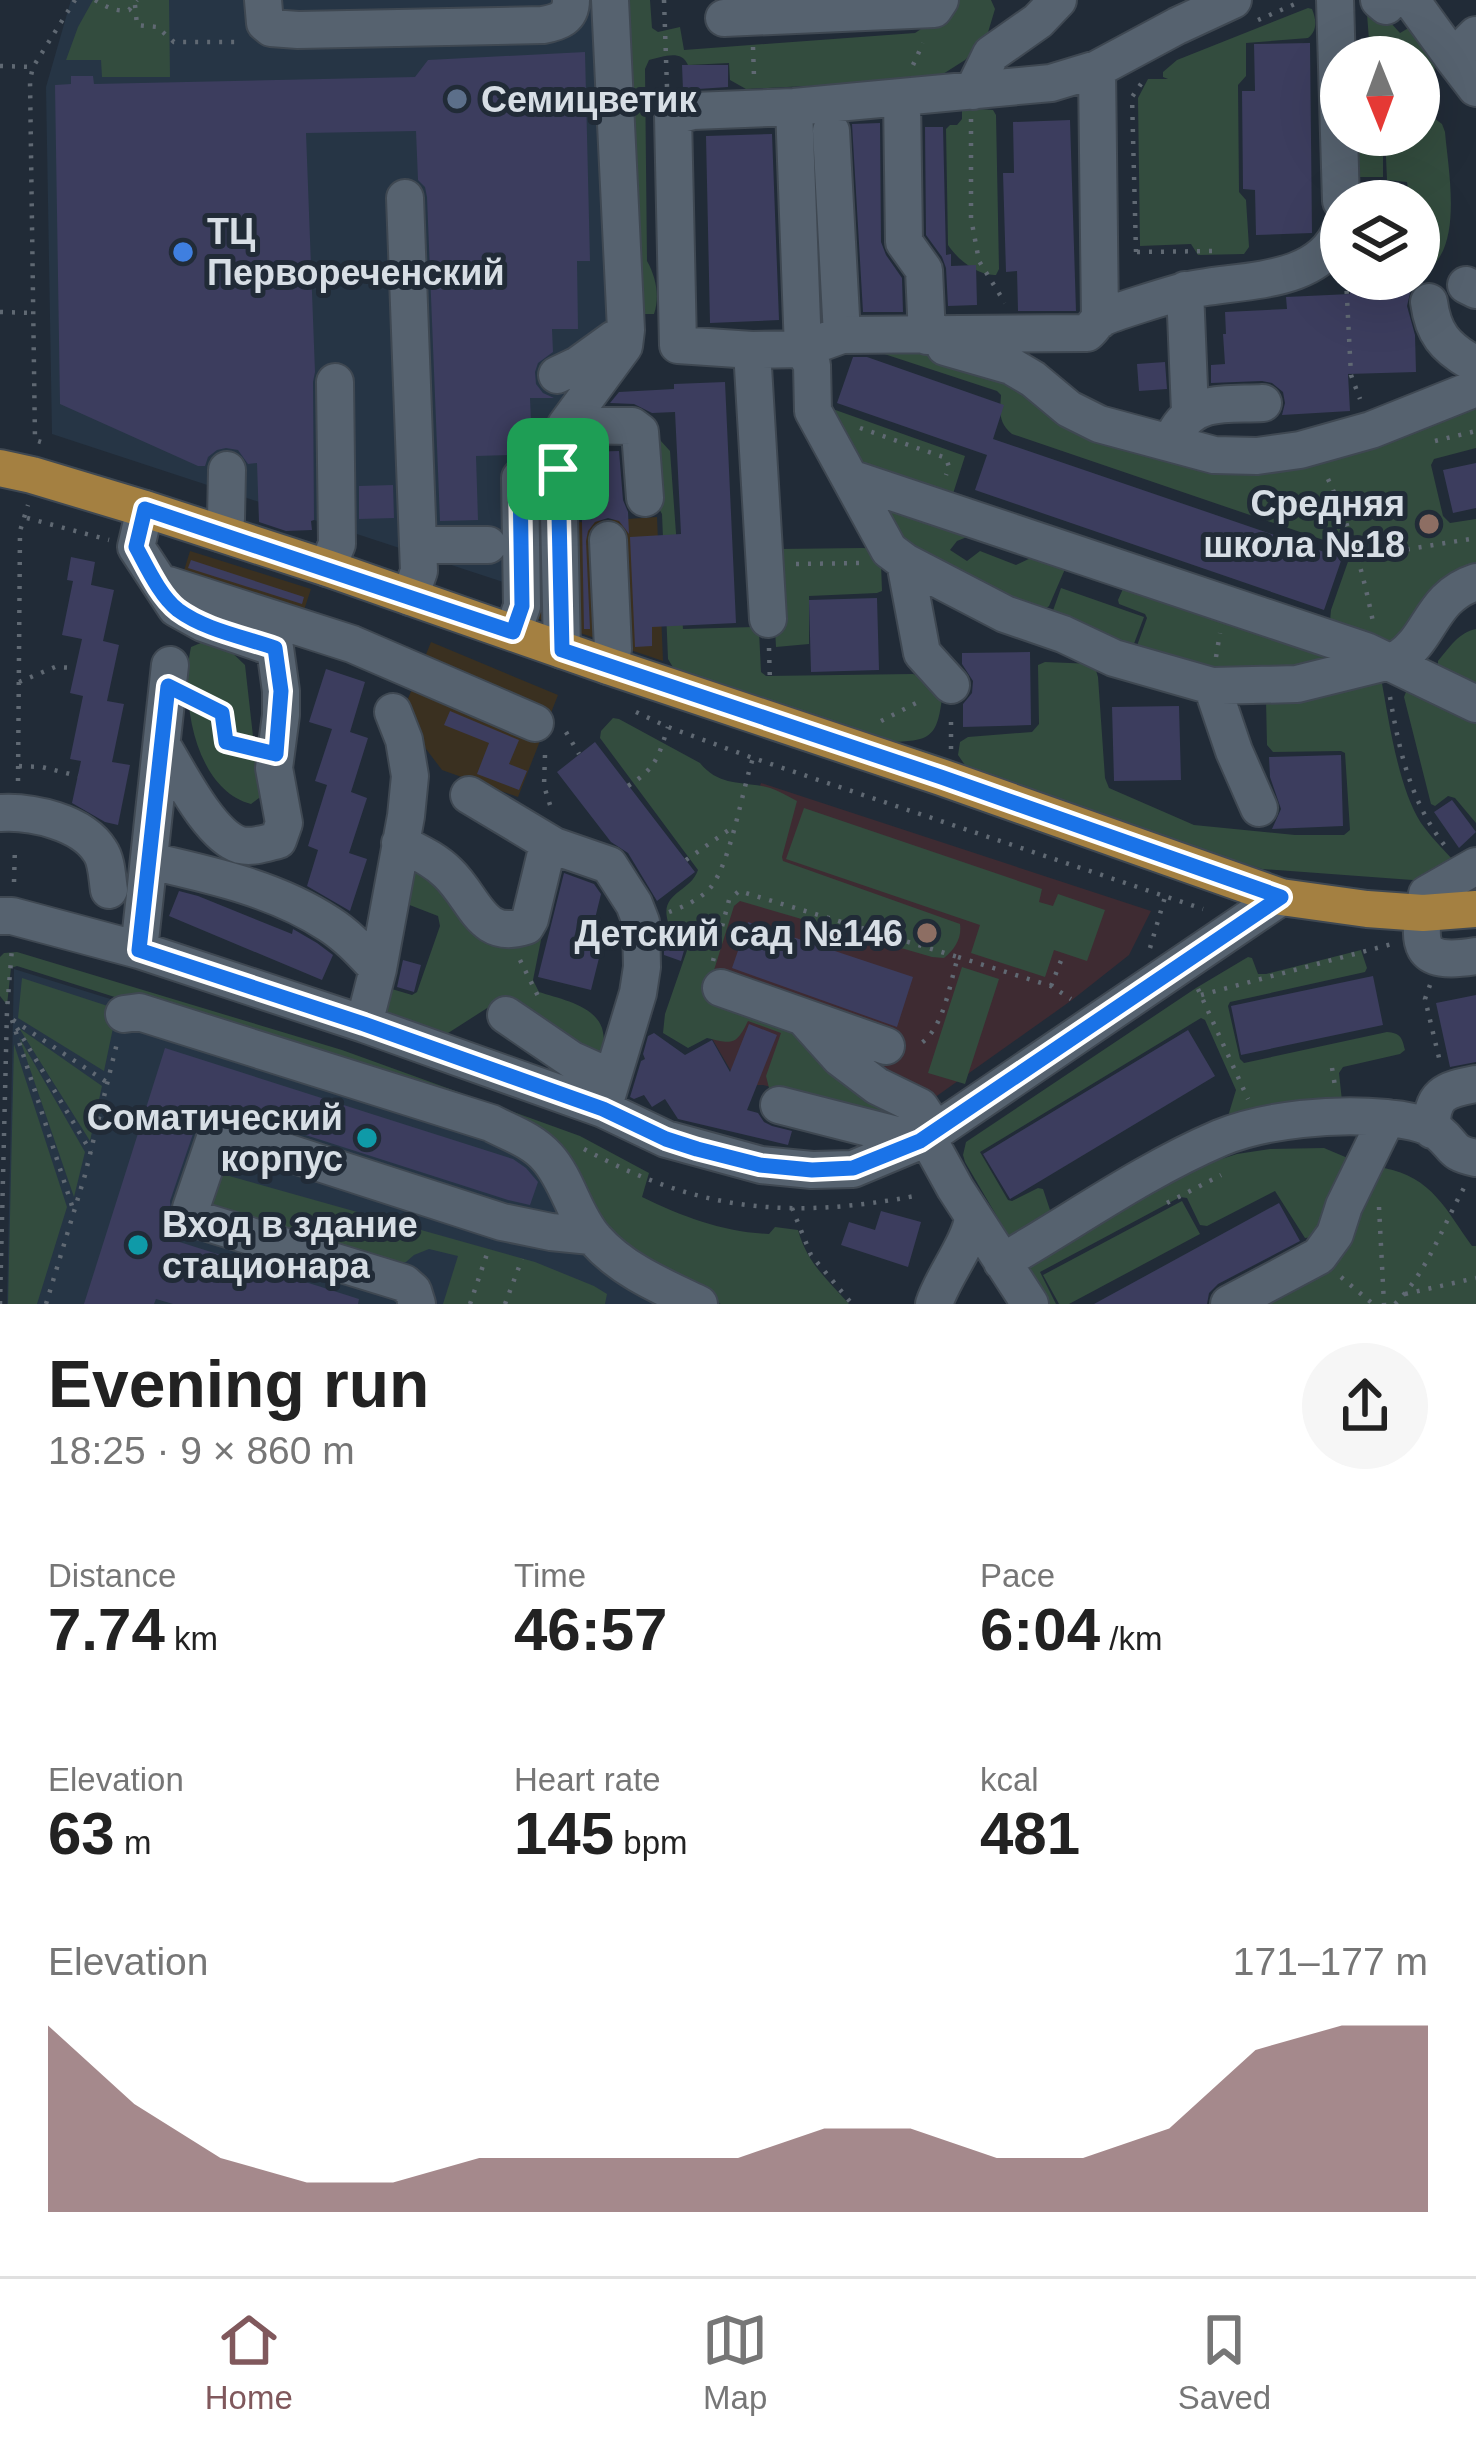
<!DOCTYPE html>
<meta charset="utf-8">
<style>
body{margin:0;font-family:Arial,sans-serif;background:#f6f6f6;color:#222;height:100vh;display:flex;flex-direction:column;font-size:45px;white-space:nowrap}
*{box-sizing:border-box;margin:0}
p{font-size:39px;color:#767676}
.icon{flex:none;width:66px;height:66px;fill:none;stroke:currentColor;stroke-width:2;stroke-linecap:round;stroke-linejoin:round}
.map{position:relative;height:1304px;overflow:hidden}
.panel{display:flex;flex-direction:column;background:#fff;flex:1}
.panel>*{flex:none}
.needle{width:78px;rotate:179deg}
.buttons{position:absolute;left:1320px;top:36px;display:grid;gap:24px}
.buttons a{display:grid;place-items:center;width:120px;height:120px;border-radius:50%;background:#fff;box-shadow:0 12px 48px #0002;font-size:60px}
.pin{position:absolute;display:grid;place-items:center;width:102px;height:102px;color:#fff;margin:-51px;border-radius:24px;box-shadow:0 6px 18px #0006}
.round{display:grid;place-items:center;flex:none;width:126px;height:126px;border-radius:63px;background:#f6f6f6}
.summary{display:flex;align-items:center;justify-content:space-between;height:204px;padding:0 48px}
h1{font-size:66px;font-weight:700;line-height:90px}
.metrics{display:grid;grid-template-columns:repeat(3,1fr);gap:18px;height:204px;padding:12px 48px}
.metrics div{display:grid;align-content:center}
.metrics b{font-size:60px;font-weight:700}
.metrics small{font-size:33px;font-weight:400}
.metrics p{font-size:33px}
.chart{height:336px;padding:24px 48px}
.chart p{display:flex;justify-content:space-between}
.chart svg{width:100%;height:216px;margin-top:12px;fill:#80585c;opacity:.7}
.dock{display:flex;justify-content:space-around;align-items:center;height:168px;border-top:3px solid #e0e0e0;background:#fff;font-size:33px;color:#767676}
.dock a{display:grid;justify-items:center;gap:6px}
.dock .active{color:#80585c}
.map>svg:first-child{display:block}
</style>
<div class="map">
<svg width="1476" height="1304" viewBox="0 0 1476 1304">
<rect width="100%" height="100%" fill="#212b37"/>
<path fill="#263545" d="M71,0H592L607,333L551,441L558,600L52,434L46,87Z
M14,969L538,1132L792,1304H7Z"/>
<path fill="#3a3020" d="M550,490L553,524L657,517L663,661L521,613L513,493Z
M190,551L311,589L299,625L179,587Z
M431,642L558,695L518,797L442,770L401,716Z"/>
<path fill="#3e2b32" d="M761,783L1151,911L1129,955L1072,1000L903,1120L763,1085H739L692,1004Z"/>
<path fill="#334c3e" d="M93,0H169L170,77H102L101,60H66L78,27Z
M623,0H650L652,28L658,32L680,27L684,50L915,33L935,20L958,0H991L995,9L986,39L965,60L943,74L909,81L746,89L730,80L729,63L688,65C681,49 663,57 649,60L645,69L647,261C656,277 660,296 654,314H639Z
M1366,1H1371L1400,33L1412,26C1422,34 1436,59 1435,73C1434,82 1424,94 1419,101V57H1385L1370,53Z
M1308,8L1312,9C1316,19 1318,30 1308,38L1246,43V76L1238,85L1239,192L1246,200L1249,247L1244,254L1198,255L1191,244L1140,246L1138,98L1148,79H1168L1163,77V72L1177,60Z
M1419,107L1442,124L1445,132C1448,170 1466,257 1419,274V201H1410L1407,182L1387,180L1385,135H1419Z
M967,108L993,110L996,115L999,269L996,275C978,276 958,260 948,245L946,129L950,125H957L962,119V111Z
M1348,135H1383V177H1348Z
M910,342L1207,467L1476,405V448L1434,459L1431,465L1443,516L1450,523L1476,519V573L1393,649L1330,621L1331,610L1350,556L1344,547L1012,434C998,422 1000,412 1001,395L997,391L866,348Z
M827,407L965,456L951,500L857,473Z
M652,440H660L670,451L683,629L754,627L759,631L761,672L766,676L913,674L920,677L942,698C937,739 929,741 889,742L680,679L668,659L662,514L654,500Z
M883,504L969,530L967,537L957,541L950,550L967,561L980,551L1016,565L1035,556L1065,569L1049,606L1039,614L899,542Z
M863,548L873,549L881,564L882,591L877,593L809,596V644L776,647L771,557L779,549Z
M1126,582L1358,660L1213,680L1134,654L1147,618L1145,614L1119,604L1118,600Z
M1061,588L1144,617L1132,649L1050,619Z
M1476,629V689L1438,665V661C1449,648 1459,632 1476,629Z
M203,642L225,646L245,665L254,745L267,780L263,795L251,804C194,789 180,697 191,647Z
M1045,662L1094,664L1098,677L1105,778L1109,788L1194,825L1295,835H1344L1350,830L1345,753L1341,751L1273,752L1267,745L1266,700L1381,678C1389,721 1398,787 1421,823C1430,836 1442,848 1452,859L1426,881L1262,869L1141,830L967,768L958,755L960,742L968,737L1032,732L1039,724L1038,665Z
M1413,691L1476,718V823L1455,798L1448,796L1435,806L1431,804L1404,697L1406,692Z
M613,718L619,719L700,763C717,784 737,782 762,786C774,788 786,795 797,801L782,857L783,861L960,924C962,938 955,949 944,958L932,957L740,901L734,906L710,983L796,1022L903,1114L896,1121L770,1092L766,1076L781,1033L748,1021C736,1046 732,1044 707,1038L688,1048L663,1033L665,1014L693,933L689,928L668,922C659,892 690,893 698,870L600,738L601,731Z
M804,808L1042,889L1039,902L1053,906L1058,894L1105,910L1087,961L1054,950L1045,977L971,953L980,925L786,859Z
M405,857L542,935L533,980L539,992C560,999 594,1005 602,1028C605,1038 604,1051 605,1061L495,1003L445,1035L382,1013L385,987L412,995L417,992L440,926L438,916L407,904Z
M1361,950L1367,968L1365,972L1230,1002L1228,1006L1240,1059L1244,1063L1387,1032C1400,1033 1402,1037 1405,1050L1400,1054L1343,1067L1339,1073L1342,1101L1230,1118L1229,1113L1236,1090L1205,1020L1201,1018L980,1152L1008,1200L1012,1201L1038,1188L1043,1189L1051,1213L1024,1240L1009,1237L965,1162L963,1155L966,1142L1196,988L1248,957L1252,958L1258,974H1266Z
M17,952L342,1050L580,1136L649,1173L642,1197C683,1217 723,1232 769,1234L775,1227L798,1230C807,1263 827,1279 849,1304H721L619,1252L565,1166L121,999L17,966L11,968L7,1005L0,996V957L4,953Z
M962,967L999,979L965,1084L928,1073Z
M22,978L117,1009L104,1071L18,1018Z
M19,1028L102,1086L90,1141Z
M19,1037L85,1152L74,1197Z
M14,1044L67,1207L37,1304H8Z
M1324,1148L1350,1159L1328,1235L1305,1238L1275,1191L1207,1226L1200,1225L1187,1198L1180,1197L1040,1272L1056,1304H1040L1022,1268L1119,1206L1206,1164L1237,1154L1270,1149Z
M1384,1168C1432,1177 1446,1210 1472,1246H1476V1304H1248L1321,1265L1369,1169Z
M222,1174L535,1262L594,1286L607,1294L605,1304H443L458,1256L429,1249L414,1255L406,1262L384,1266L209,1209L214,1178Z
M1182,1201L1200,1234L1069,1304H1059L1043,1275Z"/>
<path fill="#3c3d5e" d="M1310,43L1312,233L1256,235L1255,190L1243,189L1242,91H1255L1254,44Z
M585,52L590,261H577L578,329H552L553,352L538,363L535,372L536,384L543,393L554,398H530L532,445L519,447L510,455L476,456L478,520L440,521L427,197L425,187L418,180L416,131L306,133L315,372L313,382L314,520L311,521L312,530L286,531L259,522L257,463L248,464L238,450L226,448L217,450L208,457L205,466H198L60,404L55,85L71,84V76H93L94,84L415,77L428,60Z
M682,65H728V87L683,90Z
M1070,120L1076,311H1018L1017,271L1006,272L1003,173H1014L1013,122Z
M880,123L881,242L886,255L902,278L903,312H863L852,124Z
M925,127H943L946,255L951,254V266L976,265L977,305L948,306L946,268L942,257L926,235Z
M772,134L779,320L710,323L706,136Z
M1413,280L1407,306L1415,335L1416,372L1348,374L1350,411L1282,415L1285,403L1283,392L1272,383L1262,381L1211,383V365L1225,364L1223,334H1226L1225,312L1287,309L1286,297L1350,294V282Z
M853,357H867L1004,405L993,439L1342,558L1324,610L975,490L987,455L837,403Z
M1165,362L1167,389L1139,391L1137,364Z
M725,382L736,623L652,627V646L635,647L630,537L681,534L675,412L652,413L634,404L610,403L619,392L674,389V384Z
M619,451L623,500L628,512L629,534L619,521L608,518L595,522L588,531L586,541L590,629H584L581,471L584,452Z
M1476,463V508L1453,513L1443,470Z
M393,485L394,518L359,519V486Z
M71,557L95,562L91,585L78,582L114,590L103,641L119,645L107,701L124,704L112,762L130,765L118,825L105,822L72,803L81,761L70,759L83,696L70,693L82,639L62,635L73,581L67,580Z
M191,560L304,597L302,604L188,568Z
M877,598L879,670L811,672L809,600Z
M1030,652L1031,725L963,727V704L972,693L973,681L962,664V653Z
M326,669L365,682L350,732L368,738L351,792L367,798L349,853L367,859L350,911L307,886L318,850L308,846L327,785L315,781L332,729L309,722Z
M1179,706L1181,780L1114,781L1112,707Z
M450,711L519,740L509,764L527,771L519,790L477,774L489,743L444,725Z
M595,742L695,872L657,901L628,853L611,842L557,772Z
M1341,755L1343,826L1272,829L1281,809L1270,777L1269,757Z
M1452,800L1476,832L1459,848L1434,812Z
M564,873L594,884L601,894L591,935L604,938L591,990L538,977Z
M179,891L198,896L292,934L293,929L317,943L333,955L322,980L169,916Z
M748,922L913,977L897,1027L732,968Z
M667,927L689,933L681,961L664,955V938Z
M403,960L421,965L414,992L397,987Z
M1373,976L1383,1025L1241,1055L1231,1006Z
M1476,995V1062L1450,1067L1436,1003Z
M749,1024L777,1035L747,1110L758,1113L764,1122L772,1126L792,1131L788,1145L678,1119L665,1099L652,1107L644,1095L634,1099L630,1097L641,1061L645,1059L643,1054L648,1036L654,1033L685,1055L712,1040L730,1072Z
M1188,1030L1215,1076L1010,1199L983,1154Z
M165,1048L513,1159L526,1168L538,1182L530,1205L508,1200L240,1114L217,1116L210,1114L193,1134L170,1201L172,1222L167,1238L359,1299L358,1304H173L156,1299L154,1304H84Z
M1279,1203L1300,1241L1218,1284L1209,1293L1207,1304H1094Z
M881,1211L921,1222L908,1267L841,1245L849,1222L875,1230Z"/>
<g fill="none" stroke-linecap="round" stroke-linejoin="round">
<defs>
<path id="minor" d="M263,0L265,23L271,28L298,30L543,25C559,22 571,18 571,0
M1335,0L1341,201
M1379,0L1386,6
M1411,0L1453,58L1476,35
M724,18L934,9L940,0
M1453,58L1476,88
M1097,69L1051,83L794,107L693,111L673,116L678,345L752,350L803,349L842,335L1087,333C1092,329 1095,323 1100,319C1110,313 1167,296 1181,292C1231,278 1318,289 1341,229
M973,91L991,54L1038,21L1058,0
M902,98L904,242L924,270L927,336
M794,107L803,349L812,365L813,411L889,550L905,562L1005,614L1063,634L1114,658L1212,686L1297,684L1398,659C1432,637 1430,597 1476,582
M831,131L842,335
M405,198L418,545L419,571L410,597
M1466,285L1476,290
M1185,290L1190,412
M1429,302C1433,333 1445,347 1471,362
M1100,320L1097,69L1177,26L1233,0
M945,347L1011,366L1033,379L1069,409L1099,424L1214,455L1257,456L1300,450L1371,430L1476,388
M752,350L768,619
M557,375L578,365L614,339
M566,425L632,426L640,432L645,498
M1177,430C1197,398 1229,405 1263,403
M850,478L1366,651L1476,704
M145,509L136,547L176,608L203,623L275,648L281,691V715L274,768L284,823L278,840C266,843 253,848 240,845C210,836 179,773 163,747
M220,533L226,519L227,470
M418,545H488
M905,562L922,653L951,685
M327,568L337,544L335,382
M168,585L352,644L535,723
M513,632L522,606L520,478L529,467L558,469
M562,650L558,469L566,425L624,346L626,330L610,0
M608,666L613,649L608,540
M1212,686L1234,751L1259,808
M469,795L554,846
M0,813C31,811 82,822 100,851C107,861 107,878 109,890
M400,843C417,852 434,859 448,873C476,900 481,941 526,926L530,919L545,857L554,846L609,865L634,904L641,922L642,967L638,993L603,1109
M150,861C211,875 276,889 329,924C348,936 363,953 378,969
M1476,866L1427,894C1417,945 1416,966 1476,956
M0,916H12L139,950L364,1024L603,1109L666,1139L761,1165L812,1170L853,1169L920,1141
M139,950L170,665
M721,988L886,1046
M124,1014L139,1012L491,1123C510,1133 532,1140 547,1157C568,1180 574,1216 595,1239C622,1270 663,1287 699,1304
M506,1015L572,1060L612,1078
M805,1019L840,1058L877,1086L920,1107L936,1131
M364,1024L378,969L406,816L410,776L404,740L393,712
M779,1105L920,1141L927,1137L955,1188L1030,1304
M1432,1130C1431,1094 1444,1090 1476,1084
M927,1137L1281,897
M1002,1262C1075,1220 1143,1171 1220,1138C1266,1119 1336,1113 1386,1118C1402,1119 1426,1123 1439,1133C1456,1147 1450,1153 1476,1158
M417,1304L413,1291L404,1283L195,1219L191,1208L214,1141L233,1135L502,1222L551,1232L591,1236
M934,1304C943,1276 971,1242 973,1217
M1229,1304L1319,1256L1335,1234L1344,1206L1387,1118"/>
<path id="major" d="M0,468L32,475L145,509L327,568L608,666L941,777L1281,897L1367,909L1423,913L1476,909"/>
</defs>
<use href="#minor" stroke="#3f4852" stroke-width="40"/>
<use href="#major" stroke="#3f4852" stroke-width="40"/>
<path stroke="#606973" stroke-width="4.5" stroke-dasharray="3 9" stroke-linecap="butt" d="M95,0C107,7 115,12 129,10L137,0
M664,0L667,87
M135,5L137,25L157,27L174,42H240
M1258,20L1302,1
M753,47L754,77
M913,65L923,43
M0,66L33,67
M971,119V218L979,261L1005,303
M1136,252L1132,97L1143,81
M1137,252L1216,251
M1346,279L1351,375L1360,399
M0,312L33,313
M860,428L946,458L949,467L946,475
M1435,441L1476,431
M41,442L35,440L30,80L33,67L75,0
M1328,479C1350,526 1363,572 1373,622
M27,518L109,540
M1360,560L1385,553L1476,538
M796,564L863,563
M769,648L770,684
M1216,657L1220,633
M19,682L55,667L76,668
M1390,697C1399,750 1411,804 1446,847
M197,700L222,713L227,742L247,747
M636,712L668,727L753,758L1203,909
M881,721L922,700
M566,732L579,754
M951,749V713
M545,755L544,786L551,808
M19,766L42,767L78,776
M18,781L20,531L28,505
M628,786C656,768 658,758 668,727
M686,860L733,827
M14,882L15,846
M669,912C683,907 701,899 711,887C731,861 742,791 753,758
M1150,948L1165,897
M958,957L1051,986L1071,999
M520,960L539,998
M713,961L729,900L739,891L958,957C949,985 944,1033 915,1047
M1430,985L1425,999L1440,1062
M1051,986L1064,953
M1198,989L1248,1099
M1201,995L1392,944
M12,1020L73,1209
M13,1020L108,1083
M17,1028L91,1152
M1332,1068L1335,1086
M584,1149C700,1212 791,1220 920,1195
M1167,1203L1221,1175
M1379,1207L1384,1304
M792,1208L811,1255L852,1304
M1341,1277L1373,1304
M1405,1294L1476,1278
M0,1304L7,1010L12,948
M46,1304L85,1175L117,1043
M470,1304L489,1248
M505,1304L522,1259
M1395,1304C1428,1271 1442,1227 1465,1186"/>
<use href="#minor" stroke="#56626f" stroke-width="36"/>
<use href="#major" stroke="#a48041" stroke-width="36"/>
</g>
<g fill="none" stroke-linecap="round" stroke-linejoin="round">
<defs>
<path id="route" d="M529,466L558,469L562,650L941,777L1281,897L920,1141L853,1168L812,1170L760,1165L697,1149L666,1139L603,1109L364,1024L139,950L168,686L222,713L226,742L276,754L281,691L275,648C244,637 205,630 178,610C160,596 147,567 136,547L145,509L513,632L522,606L520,478Z"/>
</defs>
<use href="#route" stroke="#fff" stroke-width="24"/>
<use href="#route" stroke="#1a73e8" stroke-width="15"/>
</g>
<circle fill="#5c6f8a" stroke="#212b37" stroke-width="4.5" cx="457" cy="99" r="12"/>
<circle fill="#3f7fe0" stroke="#212b37" stroke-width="4.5" cx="183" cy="252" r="12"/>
<g fill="#8d6e63" stroke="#212b37" stroke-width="4.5">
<circle cx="1429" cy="524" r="12"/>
<circle cx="927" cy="933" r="12"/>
</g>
<g fill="#0f9aa8" stroke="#212b37" stroke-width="4.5">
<circle cx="367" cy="1138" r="12"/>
<circle cx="138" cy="1245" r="12"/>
</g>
<g text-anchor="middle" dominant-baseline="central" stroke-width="10" stroke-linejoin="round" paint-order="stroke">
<g font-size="36" font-weight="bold" fill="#d7dee5" stroke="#212b37" text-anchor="start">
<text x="481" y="99">Семицветик</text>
<text x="207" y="231">ТЦ<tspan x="207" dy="41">Первореченский</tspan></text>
<text x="1405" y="503" text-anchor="end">Средняя<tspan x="1405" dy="41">школа №18</tspan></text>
<text x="903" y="933" text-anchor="end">Детский сад №146</text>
<text x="343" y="1117" text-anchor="end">Соматический<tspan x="343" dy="41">корпус</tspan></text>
<text x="162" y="1224">Вход в здание<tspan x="162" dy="41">стационара</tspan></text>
</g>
</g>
</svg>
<div class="buttons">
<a><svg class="needle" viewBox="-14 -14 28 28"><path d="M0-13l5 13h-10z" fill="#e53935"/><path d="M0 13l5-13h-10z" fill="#767676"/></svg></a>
<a><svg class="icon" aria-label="layers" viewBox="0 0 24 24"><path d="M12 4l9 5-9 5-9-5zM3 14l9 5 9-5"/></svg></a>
</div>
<div class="pin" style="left:558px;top:469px;background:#1e9e55"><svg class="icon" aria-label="arrive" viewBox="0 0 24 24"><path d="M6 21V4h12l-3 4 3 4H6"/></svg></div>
</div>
<section class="panel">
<div class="summary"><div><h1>Evening run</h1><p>18:25 · 9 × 860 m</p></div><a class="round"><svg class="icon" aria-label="share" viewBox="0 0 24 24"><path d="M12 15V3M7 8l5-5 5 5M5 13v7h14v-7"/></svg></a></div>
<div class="metrics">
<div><p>Distance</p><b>7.74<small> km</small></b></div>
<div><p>Time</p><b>46:57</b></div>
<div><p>Pace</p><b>6:04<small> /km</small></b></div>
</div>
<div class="metrics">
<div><p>Elevation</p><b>63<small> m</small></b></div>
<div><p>Heart rate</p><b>145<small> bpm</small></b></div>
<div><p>kcal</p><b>481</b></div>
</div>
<div class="chart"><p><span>Elevation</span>171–177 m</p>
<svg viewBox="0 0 160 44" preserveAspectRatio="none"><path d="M0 44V6L10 22L20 33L30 38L40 38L50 33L60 33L70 33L80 33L90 27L100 27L110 33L120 33L130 27L140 11L150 6L160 6V44z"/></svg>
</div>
</section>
<nav class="dock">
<a class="active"><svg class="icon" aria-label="home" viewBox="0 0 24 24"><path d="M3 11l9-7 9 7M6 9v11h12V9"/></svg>Home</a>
<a><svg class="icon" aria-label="map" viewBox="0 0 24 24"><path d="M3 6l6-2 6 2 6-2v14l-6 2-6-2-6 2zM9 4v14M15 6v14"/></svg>Map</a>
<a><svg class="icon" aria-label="saved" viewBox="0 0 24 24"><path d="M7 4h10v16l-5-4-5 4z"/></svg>Saved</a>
</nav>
